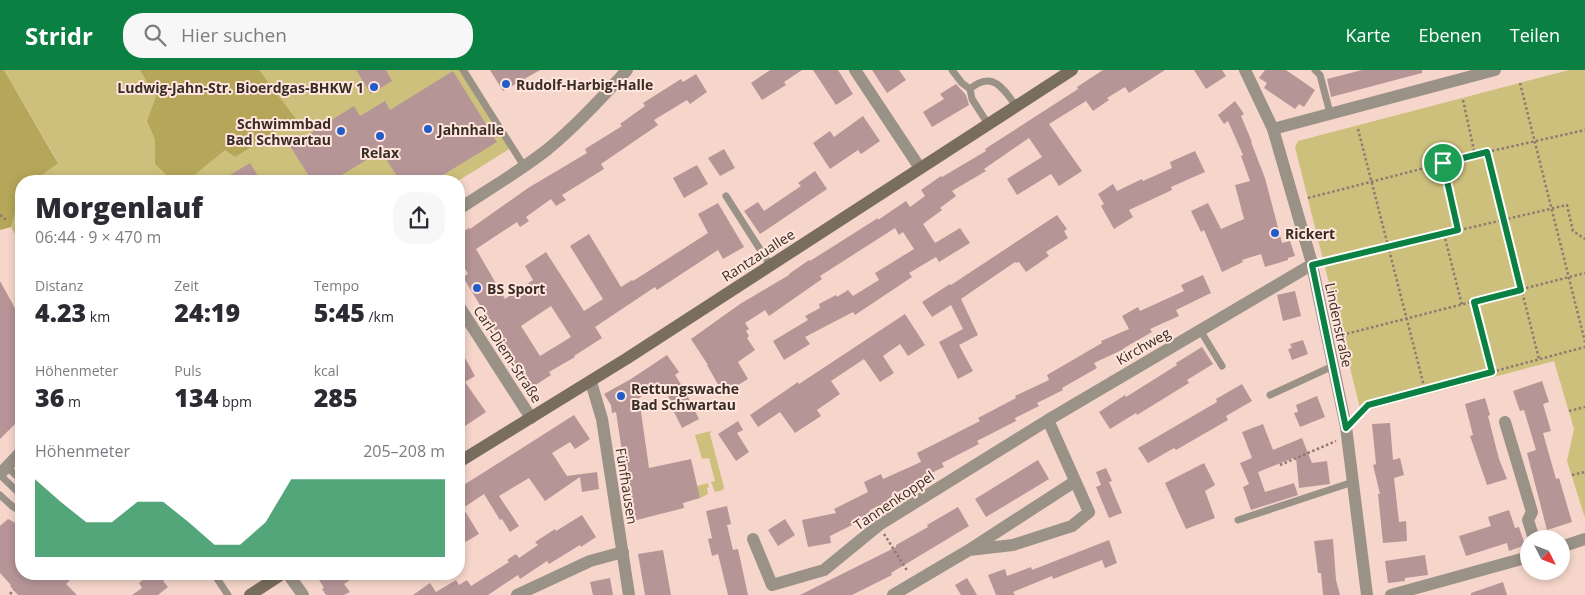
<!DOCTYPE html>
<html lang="de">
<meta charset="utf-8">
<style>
body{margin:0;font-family:"Open Sans",sans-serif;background:#f7f7f7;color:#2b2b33;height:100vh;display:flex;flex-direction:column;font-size:19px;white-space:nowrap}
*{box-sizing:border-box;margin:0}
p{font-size:16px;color:#7c7c81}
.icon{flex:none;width:28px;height:28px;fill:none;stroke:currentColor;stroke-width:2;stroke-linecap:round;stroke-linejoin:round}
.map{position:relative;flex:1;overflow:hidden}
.side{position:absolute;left:15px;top:105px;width:450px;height:405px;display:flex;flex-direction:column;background:#fff;border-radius:20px;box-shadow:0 2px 8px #0003}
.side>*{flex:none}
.needle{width:32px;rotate:132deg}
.fabs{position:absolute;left:1520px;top:460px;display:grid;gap:10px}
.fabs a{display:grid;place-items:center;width:50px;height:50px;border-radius:50%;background:#fff;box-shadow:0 2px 8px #0003;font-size:25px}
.pin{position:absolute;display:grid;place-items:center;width:42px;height:42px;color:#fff;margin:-21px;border:2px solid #fff;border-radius:50%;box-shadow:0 1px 5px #0007}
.round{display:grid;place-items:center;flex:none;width:52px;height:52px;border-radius:20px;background:#f7f7f7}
.summary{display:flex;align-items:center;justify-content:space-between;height:85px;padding:0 20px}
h1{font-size:28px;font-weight:800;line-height:38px}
.figures{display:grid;grid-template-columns:repeat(3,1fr);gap:8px;height:85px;padding:5px 20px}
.figures div{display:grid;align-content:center}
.figures b{font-size:25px;font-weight:800}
.figures small{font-size:14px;font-weight:400}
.figures p{font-size:14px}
.chart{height:140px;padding:10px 20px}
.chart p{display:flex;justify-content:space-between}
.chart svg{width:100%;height:90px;margin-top:5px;fill:#0b8043;opacity:.7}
header{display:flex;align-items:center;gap:30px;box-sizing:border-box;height:70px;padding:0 25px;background:#0b8043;color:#fff}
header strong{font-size:24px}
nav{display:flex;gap:28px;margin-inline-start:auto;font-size:18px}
.search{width:350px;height:45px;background:#f7f7f7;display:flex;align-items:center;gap:12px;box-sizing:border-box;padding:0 18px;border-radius:20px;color:#7c7c81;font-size:19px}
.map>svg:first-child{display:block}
</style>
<header>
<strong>Stridr</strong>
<div class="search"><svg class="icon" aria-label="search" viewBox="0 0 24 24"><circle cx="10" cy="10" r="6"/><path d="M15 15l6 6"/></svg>Hier suchen</div>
<nav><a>Karte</a><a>Ebenen</a><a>Teilen</a></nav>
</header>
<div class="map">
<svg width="1585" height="525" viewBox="0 0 1585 525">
<rect width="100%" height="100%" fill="#f6d6ca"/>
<path fill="#cdc07c" d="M4,0H468L514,76L458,111H34L58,92Z
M1569,0H1585V448L1567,391L1574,359L1554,291L1361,342L1295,77L1298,71Z
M20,122H21V176L11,157Z
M711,361L710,364L724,417L723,420L715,422L711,412L715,411L709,388L702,389L695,365Z
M708,413L709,417L707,418L708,424L700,428L697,416Z"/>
<path fill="#b5a659" d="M0,0H4L58,93L34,111H21V122L11,157L0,160Z
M140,0H259L296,49L235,87L225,80L187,111H173L155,94V69L147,51L156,27Z"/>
<path fill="#b69597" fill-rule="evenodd" d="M356,0H386L392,11L371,24Z
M490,0H540L503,21Z
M770,0H802L784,12L786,15L762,30L751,13Z
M813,0H838L853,24L836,35Z
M872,0H899L906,10L887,23Z
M1103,0H1165L1129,23L1125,17L1107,28L1109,30L1093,41L1086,31L1049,54L1082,101L1059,116L1051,104L1017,125L1007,109L1042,87L1029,68L984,99L986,101L952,121L956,126L940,138L942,140L923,154L935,173L960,158L970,173L939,192L936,187L909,203L912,207L855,245L853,242L805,267L810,274L784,290L773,271L808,250L805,246L820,238L819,234L836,225L837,227L848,220L853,226L879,210L875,203L914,179L903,162L899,165L895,158L820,206L822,209L769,246L765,240L745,253L749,259L746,261L749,266L747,268L755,280L738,292L748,309L733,318L730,314L721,320L707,295H708L691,269L740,234L789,205V204L809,190L810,191L878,148V150L906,131L910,137L925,126L921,120L941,106L942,107L986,81L985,79L1078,19L1077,17Z
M1194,0H1222L1226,6L1206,19Z
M1265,0H1286L1315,20L1304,37L1299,34L1295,39L1264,18L1267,13L1259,8Z
M1362,0H1422V3L1331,27L1327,9Z
M453,1L497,72L433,111H400L381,81L332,111H312L290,76L354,36L360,46L385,31L390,40Z
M696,4L707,22L690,34L687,30L654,50L658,55L601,94L604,99L562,125L566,130L556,136L551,129L526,147L529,151L520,157L517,152L476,179L505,229L533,210L525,196L546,182L584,241L603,229L570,176L589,164L621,217L632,210L633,211L708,163L698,144L718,133L744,177L723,189L718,180L657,220L655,217L595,257L602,268L574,286L575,287L549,302L551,305L528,320L516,302L519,300L463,207L468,204L459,188V164L469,158L470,159L528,118L587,83L585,79L622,56L620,54L645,36L643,33L681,9L683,12ZM551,236L571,267L540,286L521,256Z
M956,14L966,25L969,35L932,57L923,42L944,29L940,24Z
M1235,31L1244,44L1241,46L1252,72H1251L1265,108L1282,173L1290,171L1295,186L1288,188V190L1265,197L1261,184L1242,190L1243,192L1222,202L1204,160L1201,162L1191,141L1208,133L1221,159L1244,149L1235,115L1250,111L1241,86L1243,85L1228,51L1224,54L1218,45Z
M863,46L880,71L861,84L858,80L830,99L813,73L830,61L834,67Z
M724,79L735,98L720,106L708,88Z
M1195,81L1205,102L1171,117L1172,120L1129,140L1133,147L1114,159L1101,136L1104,134L1098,124L1113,114L1117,121L1142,109L1143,111L1172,98L1170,92Z
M250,93L261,111H220Z
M697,95L708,114L684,128L673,108Z
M815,101L827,119L760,164L744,141L758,132L764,141L801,116L798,113Z
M1057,145L1067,159L1064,161L1068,168L1046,182L1049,186L1026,202L1019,192L1016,193L1015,192L961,229L978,265L959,275L973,301L958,309L939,272L963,259L951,235L932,247L922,232L950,214L951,215Z
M1203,205L1211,223L1176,240L1179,246L1150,259L1152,262L1124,278V279L1094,293L1097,298L1062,318L1063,320L1037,333L1039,336L1015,348L1016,351L977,371L979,374L942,393L944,397L914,411L915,414L891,425L893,429L870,440L872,445L830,466L831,473L808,477L802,450L836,443L834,439L868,422L864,412L881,404L883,409L921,392L917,383L980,351L978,348L1016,328L1015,326L1049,310L1047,305L1102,273L1101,271L1129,259L1122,246L1138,237L1140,241L1184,221L1181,215Z
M0,211L21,249V348L0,369Z
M1295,221L1301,246L1283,251L1277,225Z
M905,244L925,275L908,286L900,274L883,286L894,303L880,312L864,289L831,311L840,324L817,340L821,346L795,363L780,342L758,357L750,345L798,312L799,314Z
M1303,270L1308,284L1292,290L1288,279L1292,278L1290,274Z
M459,277L475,306L465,312L486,342L465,356L459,347Z
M1202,277L1213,294L1187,310L1189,313L1137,345L1136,343L1110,359L1099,342L1125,325L1126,327L1177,295L1176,293Z
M667,285L679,302L675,305L684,319L699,349L682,358L669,332L671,331L660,314L639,328L649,398L691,389L700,428L683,433L684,438L629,452L618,397L624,395L616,342L612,343L611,335L604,324L631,309Z
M1542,311L1549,332L1543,334L1551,361L1543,363L1556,409L1559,408L1572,452L1547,460L1527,383L1536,380L1524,340L1520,341L1513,321Z
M1242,314L1252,331L1226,346L1228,350L1176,380L1174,378L1148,393L1138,378L1217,332L1216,329Z
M1317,326L1325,347L1300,357L1294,343L1298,342L1296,335Z
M1485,328L1490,345L1488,346L1499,389L1507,409L1487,415L1470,366L1473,365L1465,334Z
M574,345L590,369L575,379L570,372L552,383L567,406L597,402L599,419L582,422L580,407L545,431L529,408L499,426L519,456L510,462L502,449L500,450L484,424L463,438L479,464L462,474L459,469V418Z
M738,351L743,360L737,363L749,382L736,391L718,364Z
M1390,353L1393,390L1400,388L1404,405L1394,408L1399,452L1406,451L1407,471L1383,473L1378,424H1380L1373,395L1376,394L1372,354Z
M1263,354L1273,380L1302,368L1312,393L1327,391L1330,414L1299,418L1296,387L1258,402L1265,422L1294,413L1298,425L1251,440L1243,417L1249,414L1240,393L1252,388L1242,362Z
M1038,390L1049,409L986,447L975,429Z
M1204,393L1215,415L1205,421L1215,448L1186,459L1165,413Z
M1106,398L1112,411L1109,412L1122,443L1109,448L1096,417L1101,415L1096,402Z
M727,436L731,454L727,455L733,480L738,479L748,525H728L718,484L712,486L708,469L712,468L706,441Z
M958,437L969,456L891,503L892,505L852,525H800L896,477V475L928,457L927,455Z
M1509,440L1515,458L1519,457L1525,475L1509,481L1507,473L1466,486L1459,466L1491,456L1488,447Z
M582,445L596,467L581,477L580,475L549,494L547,491L520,509L518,505L488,525H413L430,513L436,522L456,510L459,515L467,510L471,516L509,492L507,490L516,484L519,488L538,475L535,472L555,459L556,461Z
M8,449L21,456V504H76L66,514L77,525H18L10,516L11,515L0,503V456Z
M785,449L795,465L778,476L768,460Z
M1333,469L1336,510L1340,525H1323L1321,503H1318L1314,471Z
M1109,470L1117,493L1105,498L1102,490L1053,509L1052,506L1013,522L1015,525H996L988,505L1005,499L1007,506L1031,497L1032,500Z
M663,480L671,525H645L638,484Z
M1425,485L1428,505L1405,508V511L1388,513L1385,491Z
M150,504H174L163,511L168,517L158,525H132L142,518L139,513Z
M325,504H359L344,514L350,522L344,525H326L322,519L324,518L318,508Z
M610,508L613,525H593L590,512Z
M967,508L977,525H961L955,515Z
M1503,512L1507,525H1471V523Z"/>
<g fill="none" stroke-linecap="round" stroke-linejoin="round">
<path stroke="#8f7a72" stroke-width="2.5" stroke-dasharray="2.5 2.5" stroke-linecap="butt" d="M1520,13L1585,272
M1463,30L1475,85
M1358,59L1425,320
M1487,82L1585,60
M1443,93L1458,160
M1308,128L1487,82L1539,289
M0,145L8,151
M1444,164L1462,235
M1323,192L1567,135L1573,161L1585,169
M1473,231L1492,302
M1342,265L1585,203
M1569,341L1585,337
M1356,347L1368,335L1585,277
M1280,395L1336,371
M1572,405L1585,402
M884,464L908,502
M10,524L14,520"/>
<path stroke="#9a9187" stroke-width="7" d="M463,0L524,96
M952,0L962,13L970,19
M1315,0L1320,5L1330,43
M988,54L972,29L970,19C992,0 1003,18 1016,36
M726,126L770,195
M1200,260L1222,296
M1270,325L1333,296
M7,397L21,410
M0,405L21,425
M0,425L12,436L21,442
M1238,450L1353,412
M214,504L228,525"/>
<path stroke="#9a9187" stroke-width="12" d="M855,0L920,98
M1273,59L1495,0
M459,139C489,119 520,101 548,79C577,55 602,28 627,0
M459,236L531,348
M591,312L602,349L629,525
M1505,352L1532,442L1528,450L1534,469
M0,404L21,382
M753,469L772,515L824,500L879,455L1048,350
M1561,477L1585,469
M969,480L1013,475L1072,456L1089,442L1048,350L1311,195
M288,504L303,525
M517,525L590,491L623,482
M893,525L969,480L1074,412
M1391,525L1529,487"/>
<path stroke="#9a9187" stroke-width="12" d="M1245,0L1273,59L1311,190L1346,357L1367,525"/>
<path stroke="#796d5e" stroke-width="12" d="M459,392L626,289L1072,0
M250,525L282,504"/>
</g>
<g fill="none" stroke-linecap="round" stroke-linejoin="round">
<defs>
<path id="route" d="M1487,82L1521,220L1474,232L1492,302L1368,335L1346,358L1312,195L1458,160L1443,93Z"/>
</defs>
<use href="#route" stroke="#fff" stroke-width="10"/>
<use href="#route" stroke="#0b8043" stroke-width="6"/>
</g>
<g fill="#215cc8" stroke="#ffe5db" stroke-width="2">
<circle cx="506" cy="14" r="5"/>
<circle cx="374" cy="17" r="5"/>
<circle cx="428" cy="59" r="5"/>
<circle cx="341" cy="61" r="5"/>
<circle cx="380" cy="66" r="5"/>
<circle cx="1275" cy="163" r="5"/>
<circle cx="477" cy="218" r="5"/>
<circle cx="621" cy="326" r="5"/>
</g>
<g text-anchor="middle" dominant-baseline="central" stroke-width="4" stroke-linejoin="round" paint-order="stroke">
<g font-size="14" font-weight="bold" fill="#382c27" stroke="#ffe5db" text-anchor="start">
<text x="516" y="14">Rudolf-Harbig-Halle</text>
<text x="364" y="17" text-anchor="end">Ludwig-Jahn-Str. Bioerdgas-BHKW 1</text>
<text x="331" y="53" text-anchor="end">Schwimmbad<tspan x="331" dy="16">Bad Schwartau</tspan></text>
<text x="438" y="59">Jahnhalle</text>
<text x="380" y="82" text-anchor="middle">Relax</text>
<text x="1285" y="163">Rickert</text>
<text x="487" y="218">BS Sport</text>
<text x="631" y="318">Rettungswache<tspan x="631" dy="16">Bad Schwartau</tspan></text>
</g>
<g font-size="14" fill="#382c27" stroke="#ffe5db">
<text transform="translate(758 185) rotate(-33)">Rantzauallee</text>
<text transform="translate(1339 255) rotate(78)">Lindenstraße</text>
<text transform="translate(1143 276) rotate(-30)">Kirchweg</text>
<text transform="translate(508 284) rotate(57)">Carl-Diem-Straße</text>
<text transform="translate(627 416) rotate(81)">Fünfhausen</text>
<text transform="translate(894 430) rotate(-34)">Tannenkoppel</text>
</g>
</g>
</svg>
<div class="fabs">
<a><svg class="needle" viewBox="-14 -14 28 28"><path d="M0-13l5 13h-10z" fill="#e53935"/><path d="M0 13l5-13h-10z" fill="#7c7c81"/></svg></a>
</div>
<div class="pin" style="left:1443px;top:93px;background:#1e9e55"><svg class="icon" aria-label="arrive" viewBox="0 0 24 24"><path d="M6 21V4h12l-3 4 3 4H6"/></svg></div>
<section class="side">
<div class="summary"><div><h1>Morgenlauf</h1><p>06:44 · 9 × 470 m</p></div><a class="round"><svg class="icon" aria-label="share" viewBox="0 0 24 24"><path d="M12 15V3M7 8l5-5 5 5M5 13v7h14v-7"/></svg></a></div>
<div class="figures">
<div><p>Distanz</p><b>4.23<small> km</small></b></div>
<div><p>Zeit</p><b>24:19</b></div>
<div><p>Tempo</p><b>5:45<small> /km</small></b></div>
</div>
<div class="figures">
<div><p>Höhenmeter</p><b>36<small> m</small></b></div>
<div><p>Puls</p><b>134<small> bpm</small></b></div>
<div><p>kcal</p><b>285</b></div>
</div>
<div class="chart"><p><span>Höhenmeter</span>205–208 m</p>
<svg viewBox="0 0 160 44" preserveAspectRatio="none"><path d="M0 44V6L10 17L20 27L30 27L40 17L50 17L60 27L70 38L80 38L90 27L100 6L110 6L120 6L130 6L140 6L150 6L160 6V44z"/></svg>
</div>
</section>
</div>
